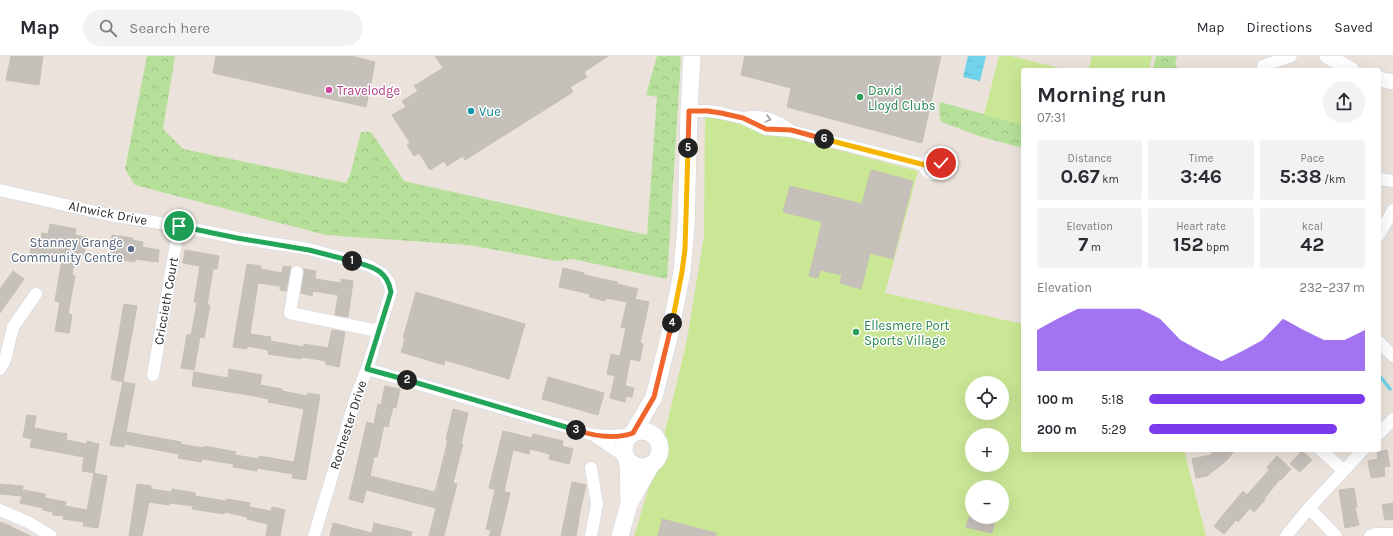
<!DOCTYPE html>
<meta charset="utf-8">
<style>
body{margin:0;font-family:Karla,sans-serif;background:#f2f2f3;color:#2b2b33;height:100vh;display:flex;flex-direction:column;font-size:15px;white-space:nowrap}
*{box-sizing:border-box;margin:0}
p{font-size:13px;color:#7c7c81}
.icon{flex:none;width:22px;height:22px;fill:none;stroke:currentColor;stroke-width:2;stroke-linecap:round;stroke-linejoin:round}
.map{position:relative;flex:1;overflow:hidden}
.side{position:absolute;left:1021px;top:12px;width:360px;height:384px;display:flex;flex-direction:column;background:#fff;border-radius:4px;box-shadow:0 4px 16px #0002}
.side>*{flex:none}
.fabs{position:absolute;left:965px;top:320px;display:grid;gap:8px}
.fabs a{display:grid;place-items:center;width:44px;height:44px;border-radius:50%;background:#fff;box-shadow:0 4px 16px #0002;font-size:20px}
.pin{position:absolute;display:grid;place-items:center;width:34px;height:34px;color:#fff;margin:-17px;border:2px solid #fff;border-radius:50%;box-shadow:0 1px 4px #0007}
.km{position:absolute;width:20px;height:20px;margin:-10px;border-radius:50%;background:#222;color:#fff;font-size:11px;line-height:20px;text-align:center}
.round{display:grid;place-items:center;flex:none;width:42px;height:42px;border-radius:21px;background:#f2f2f3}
.overview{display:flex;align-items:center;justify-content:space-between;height:68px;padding:0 16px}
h1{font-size:22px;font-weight:700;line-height:30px}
.figures{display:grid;grid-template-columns:repeat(3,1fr);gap:6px;height:68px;padding:4px 16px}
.figures div{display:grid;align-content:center;border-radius:4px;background:#f2f2f3;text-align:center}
.figures b{font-size:20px;font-weight:700}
.figures small{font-size:11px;font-weight:400}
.figures p{font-size:11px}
.chart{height:112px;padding:8px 16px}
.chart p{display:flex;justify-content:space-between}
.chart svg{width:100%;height:72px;margin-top:4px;fill:#7c3aed;opacity:.7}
ul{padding:0 16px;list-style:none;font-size:13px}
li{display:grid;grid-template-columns:64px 48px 1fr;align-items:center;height:30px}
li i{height:10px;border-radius:5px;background:#7c3aed}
header{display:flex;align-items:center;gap:24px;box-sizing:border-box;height:56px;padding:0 20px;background:#fff;border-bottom:1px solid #e1e1e2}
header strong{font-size:19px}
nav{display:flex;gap:22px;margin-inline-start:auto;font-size:14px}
.search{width:280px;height:36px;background:#f2f2f3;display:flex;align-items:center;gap:10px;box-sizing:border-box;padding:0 14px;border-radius:22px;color:#7c7c81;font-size:15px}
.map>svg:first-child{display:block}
</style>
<header>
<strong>Map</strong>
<div class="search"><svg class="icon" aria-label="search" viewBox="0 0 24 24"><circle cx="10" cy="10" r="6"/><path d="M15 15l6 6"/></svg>Search here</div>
<nav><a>Map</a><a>Directions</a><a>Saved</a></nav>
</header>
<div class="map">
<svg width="1393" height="480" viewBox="0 0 1393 480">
<defs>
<pattern id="forest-crowns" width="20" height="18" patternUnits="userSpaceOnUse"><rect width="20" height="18" fill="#b6e099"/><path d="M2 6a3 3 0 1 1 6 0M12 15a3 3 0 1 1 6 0" fill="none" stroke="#9cc084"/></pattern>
<pattern id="water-ripples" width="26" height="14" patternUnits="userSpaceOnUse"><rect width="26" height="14" fill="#71d3ea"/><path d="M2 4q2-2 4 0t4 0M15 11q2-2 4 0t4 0" fill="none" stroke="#62b5c9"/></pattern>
</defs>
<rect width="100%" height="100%" fill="#ebe3db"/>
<path fill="#b6e099" d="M404,125L648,179L615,178Z"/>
<path fill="url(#forest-crowns)" d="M147,0H175L163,73L183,93L346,127L350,119L361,76H371L404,125L615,178L647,179L657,41L646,39L657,0H679L681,2L667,223L572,203L557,205L468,189L326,179L135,129L125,113Z
M1156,0H1177L1175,8L1179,14H1153Z
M940,46L1023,69V92L982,81L941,66L939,58Z"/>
<path fill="#cae795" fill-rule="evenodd" d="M999,0H1011L1060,12V14H1023V69L984,59Z
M1092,0H1152L1149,14H1088Z
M705,59L918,115L885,237L1023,268V394H1184L1206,480H634L661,392L687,284L704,180ZM972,327H1002V357H972ZM972,379H1002V409H972ZM972,431H1002V461H972Z"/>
<path fill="url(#water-ripples)" d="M968,0H986L980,25L963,21Z"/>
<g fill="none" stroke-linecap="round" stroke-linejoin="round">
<path stroke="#71d3ea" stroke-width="3.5" d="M1379,319L1390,333"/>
</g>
<path fill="#c6c0bb" stroke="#c6bfb5" d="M11,0H43L39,29L6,24Z
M216,0H351L375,6L366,51L213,17Z
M435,0H608L584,16L587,21L570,31L573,36L465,104L463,100L447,110L444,105L430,114L419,97L414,100L407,89L410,87L392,59L406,51L402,45L418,35L414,30L443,12Z
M745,0H941L922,87L787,51L791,32L741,19Z
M871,114L913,125L893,203L870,197L861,233L840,227L842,219L820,214L818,222L809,220L822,166L783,156L790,130L862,148Z
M50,168L76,173L75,179L87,181L84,199L76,198L72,219L75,220L68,258L72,259L69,277L55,275L60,246L55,245L62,203L30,197L32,185L40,186L42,177L48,178Z
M112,179L133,182L132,184L143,186L142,191L159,194L158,206L135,203V206L123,204L124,199L110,197Z
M185,194L219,200L217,213H213L207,249H210L204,282L200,281L194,314L181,312L187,279H191L193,269L197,247L194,246L200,210L183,207Z
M247,208L261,210V213L282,217L283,210L291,211L290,215L286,235L280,234V230L258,227L250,278L271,281L270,285L304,291V288L328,292L332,274L345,276L339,311L325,308L326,305L302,301V303L268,298V294L247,290V293L233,291Z
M563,212L584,217V219L617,226V228L638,233L635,243L649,246L640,287L643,288L640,305L630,303L625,330L634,332L632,341L626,340L625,346L610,342L615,320L607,318L611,298L620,300L626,272L621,271L627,246L606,242L605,245L589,241L590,238L559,231Z
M304,213L316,215L315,223L341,227V223L353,225L348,261L335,259L338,239L313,235L312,240L301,237L304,217Z
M13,215L24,223L0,257V233Z
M416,236L525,268L509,323L445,304L444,309L401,296L405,283L403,282Z
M124,248L137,250L123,326L135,328L126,376L181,386L180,388L204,392V390L236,396L235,399L259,403V400L294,406L304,353L268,346L269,343L249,339L192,330L194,316L228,322L229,313L262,319L260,329L282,333V335L307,340L308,337L320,339L306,424L292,422L293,418L257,412V415L233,411L234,408L202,403L201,406L178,402L179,398L125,388L124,391L110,389L123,326L111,323Z
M548,321L604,337L598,359L542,343Z
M385,330L400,333L396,352L393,351L388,371L384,370L377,401H374L370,420L435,436L448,384H446L453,353L468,357L461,388H463L453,427L457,428L444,480H429L436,452L366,434L363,447L349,443L367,366L374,368L378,348L381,349Z
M27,359L36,360L34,372L67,378L66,384L87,388V385L99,388L94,417L82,415L84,401L30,391L32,383L23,381Z
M503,375L532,382L533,378L563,385L562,390L573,393L569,408L549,403L550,398L530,393L529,398L513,394L504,436L497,434L510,437L500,480H489L491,474L486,473L495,434L489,432Z
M1216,394H1235L1227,404L1207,420L1196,422L1192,403L1210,399Z
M1387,394L1390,410L1384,411L1385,420L1371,422L1368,405L1378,403L1377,396Z
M1302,395L1312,404L1300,416L1290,408Z
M1277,400L1291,413L1281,424L1280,423L1264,443L1265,444L1254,456L1250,452L1238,466L1236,464L1224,478L1214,470L1243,435L1247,439L1269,414L1267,411Z
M94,417L107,420L98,472L83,470L84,466L63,463L64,460L53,459V456L43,454V452L20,447L24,434L45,438V442L66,446L65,450L87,454Z
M572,426L586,429L578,465H579L576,480H561Z
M0,428L23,430L22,440L0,438Z
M137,428L151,430V433L172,436V433L195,437V440L226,445L227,443L250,447L249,451L271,455L272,451L285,454L280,480H266L268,468L247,463V461L225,456L224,458L192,453L193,450L170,447L169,449L149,446L142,480H129Z
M1354,432L1357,451H1355L1359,469L1345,472L1339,434Z
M1393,447V463L1385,464L1382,449Z
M969,461H996L992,477L966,471Z
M662,463L716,477V480H658Z
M0,466L11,470V471L31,480H0Z
M333,467L372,477L374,467L412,476L411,480H330Z"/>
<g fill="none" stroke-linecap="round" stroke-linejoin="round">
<defs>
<path id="minor" d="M1263,10L1291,0
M689,55H708L721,57L743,62L766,73L791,75L925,109
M743,62C764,59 774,62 791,75
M925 110a8 8 0 1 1 16 0a8 8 0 1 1-16 0Z
M1379,123L1393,125
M0,134L109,159L179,170L237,182L309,193L370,210L383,218L389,226L391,236L367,313L356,341L314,480
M1379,179L1393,154
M297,216L290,257L378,275
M1379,286L1393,300
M0,313L5,304L13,271L36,238
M367,313L594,379L613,380L632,378
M153,319L179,170
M1379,378L1393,363
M595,380L617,395L626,402
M1321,394L1343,414
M591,412L597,448L591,480
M1309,452L1336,480
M0,454L30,467L51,480
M1286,480L1309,452L1363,394
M1370,480L1375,478H1393"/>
<path id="tertiary" d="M1327,0L1352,14
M1379,23L1393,26"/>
<path id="secondary" d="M624 393a18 18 0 1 1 36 0a18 18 0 1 1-36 0Z
M633,377L654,341L670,277L682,216L686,171L689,55L692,0
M627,404C630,418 628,433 629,448
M620,480L629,448L651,409"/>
</defs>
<use href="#minor" stroke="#d0d5e1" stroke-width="13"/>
<use href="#tertiary" stroke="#d0d5e1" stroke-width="16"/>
<use href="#secondary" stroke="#d0d5e1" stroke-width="18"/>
<use href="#minor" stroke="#fff" stroke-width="12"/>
<use href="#tertiary" stroke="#fff" stroke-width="15"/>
<use href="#secondary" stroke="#fff" stroke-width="17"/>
</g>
<defs><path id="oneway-chevron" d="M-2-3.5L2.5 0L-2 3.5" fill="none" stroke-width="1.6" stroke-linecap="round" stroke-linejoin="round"/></defs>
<use stroke="#9f9f9f" href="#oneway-chevron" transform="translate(768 63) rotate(15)"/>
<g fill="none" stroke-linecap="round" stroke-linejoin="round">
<defs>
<path id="split-1" d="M179,170L237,182L309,194L352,205"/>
<path id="split-2" d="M352,205C372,211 387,213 391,236L367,313L407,324"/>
<path id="split-3" d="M407,324L576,374"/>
<path id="split-4" d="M576,374C594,380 614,384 633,377L654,341L672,267"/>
<path id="split-5" d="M672,267L682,216L685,193L688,92"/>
<path id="split-6" d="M688,92L689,55H708L721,57L743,62L766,73L791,74L824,83"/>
<path id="split-7" d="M824,83L925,109C929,101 936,100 941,107"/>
</defs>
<use href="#split-1" stroke="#fff" stroke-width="8"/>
<use href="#split-2" stroke="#fff" stroke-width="8"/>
<use href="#split-3" stroke="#fff" stroke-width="8"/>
<use href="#split-4" stroke="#fff" stroke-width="8"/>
<use href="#split-5" stroke="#fff" stroke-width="8"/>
<use href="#split-6" stroke="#fff" stroke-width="8"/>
<use href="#split-7" stroke="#fff" stroke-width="8"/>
<use href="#split-1" stroke="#22a559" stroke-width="5"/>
<use href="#split-2" stroke="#22a559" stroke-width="5"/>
<use href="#split-3" stroke="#22a559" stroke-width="5"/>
<use href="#split-4" stroke="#f0652b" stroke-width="5"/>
<use href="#split-5" stroke="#f5b400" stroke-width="5"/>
<use href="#split-6" stroke="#f0652b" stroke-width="5"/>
<use href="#split-7" stroke="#f5b400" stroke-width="5"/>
</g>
<circle fill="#d1479c" stroke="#fff" stroke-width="1.5" cx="329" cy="34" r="4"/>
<g fill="#2e9e5b" stroke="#fff" stroke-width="1.5">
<circle cx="860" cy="41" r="4"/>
<circle cx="856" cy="276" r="4"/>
</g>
<circle fill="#0f9aa8" stroke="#fff" stroke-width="1.5" cx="471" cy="55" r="4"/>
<circle fill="#5c6f8a" stroke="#fff" stroke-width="1.5" cx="131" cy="193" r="4"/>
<g text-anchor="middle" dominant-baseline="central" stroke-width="3" stroke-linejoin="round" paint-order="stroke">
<g font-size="13" fill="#b23c85" stroke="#fff" text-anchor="start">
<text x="337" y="34">Travelodge</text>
</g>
<g font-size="13" fill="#27864d" stroke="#fff" text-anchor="start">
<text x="868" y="34">David<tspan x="868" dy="15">Lloyd Clubs</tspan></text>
<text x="864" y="269">Ellesmere Port<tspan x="864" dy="15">Sports Village</tspan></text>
</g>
<g font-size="13" fill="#0d838f" stroke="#fff" text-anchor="start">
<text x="479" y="55">Vue</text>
</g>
<g font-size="13" fill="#292929" stroke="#fff">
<text transform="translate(108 157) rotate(11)">Alnwick Drive</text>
<text transform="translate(166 245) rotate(-80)">Criccieth Court</text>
<text transform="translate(348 369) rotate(-72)">Rochester Drive</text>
</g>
<g font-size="13" fill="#4e5e75" stroke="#fff" text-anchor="end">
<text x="123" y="186">Stanney Grange<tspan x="123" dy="15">Community Centre</tspan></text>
</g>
</g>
</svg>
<div class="fabs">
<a><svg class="icon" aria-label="locate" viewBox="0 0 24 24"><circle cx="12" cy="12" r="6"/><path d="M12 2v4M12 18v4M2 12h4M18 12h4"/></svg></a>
<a>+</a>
<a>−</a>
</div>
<div class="pin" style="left:179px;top:170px;background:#1e9e55"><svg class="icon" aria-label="arrive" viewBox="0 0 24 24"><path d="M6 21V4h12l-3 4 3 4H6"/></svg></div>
<div class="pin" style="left:941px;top:107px;background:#d93025"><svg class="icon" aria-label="check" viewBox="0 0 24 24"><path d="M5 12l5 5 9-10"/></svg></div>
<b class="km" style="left:352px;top:205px">1</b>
<b class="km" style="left:407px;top:324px">2</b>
<b class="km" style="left:576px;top:374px">3</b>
<b class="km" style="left:672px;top:267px">4</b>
<b class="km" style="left:688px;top:92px">5</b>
<b class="km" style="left:824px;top:83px">6</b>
<section class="side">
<div class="overview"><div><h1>Morning run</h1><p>07:31</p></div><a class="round"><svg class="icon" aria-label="share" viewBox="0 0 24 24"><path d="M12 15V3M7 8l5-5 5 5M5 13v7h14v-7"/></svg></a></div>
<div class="figures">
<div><p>Distance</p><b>0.67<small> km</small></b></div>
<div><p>Time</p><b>3:46</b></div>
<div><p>Pace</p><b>5:38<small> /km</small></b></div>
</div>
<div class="figures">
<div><p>Elevation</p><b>7<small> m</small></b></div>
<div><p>Heart rate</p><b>152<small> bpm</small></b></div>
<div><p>kcal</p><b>42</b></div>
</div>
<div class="chart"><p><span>Elevation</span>232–237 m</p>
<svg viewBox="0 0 160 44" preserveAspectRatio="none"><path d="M0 44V19L10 12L20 6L30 6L40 6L50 6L60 12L70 25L80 32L90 38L100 32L110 25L120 12L130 19L140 25L150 25L160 19V44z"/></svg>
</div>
<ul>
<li><b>100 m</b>5:18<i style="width:100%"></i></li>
<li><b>200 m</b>5:29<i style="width:87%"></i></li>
</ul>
</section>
</div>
